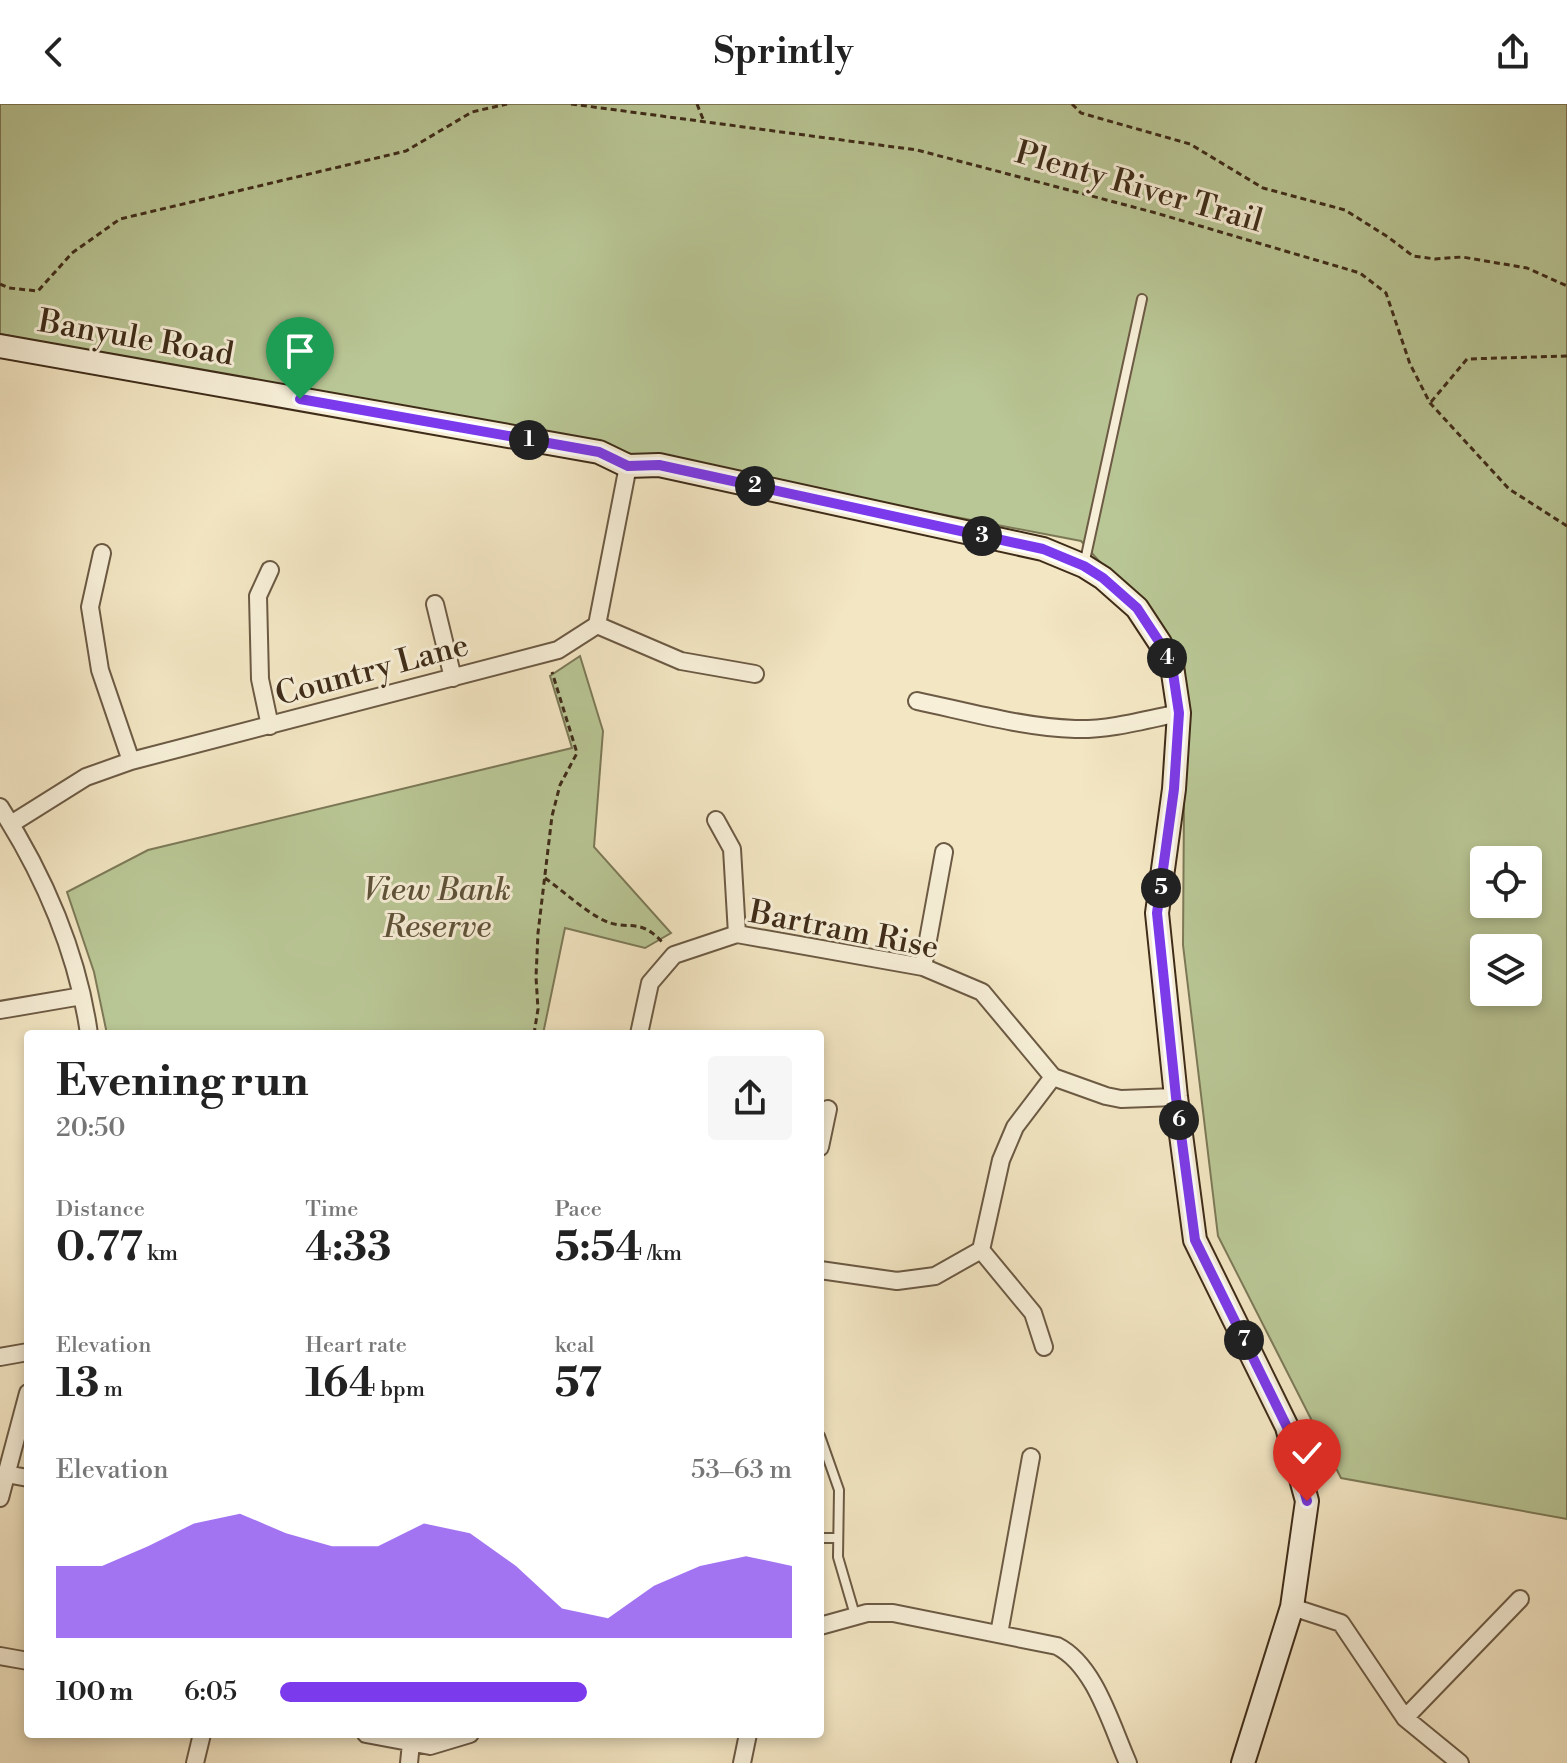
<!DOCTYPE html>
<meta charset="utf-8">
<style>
body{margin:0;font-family:"Libre Bodoni",serif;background:#f6f6f6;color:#222;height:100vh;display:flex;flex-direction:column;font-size:30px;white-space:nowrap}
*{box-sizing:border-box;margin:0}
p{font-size:26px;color:#767676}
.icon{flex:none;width:44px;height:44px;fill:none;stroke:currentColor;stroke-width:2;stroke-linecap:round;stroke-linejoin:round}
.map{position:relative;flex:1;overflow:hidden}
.details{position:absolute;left:24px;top:926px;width:800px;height:708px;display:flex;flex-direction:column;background:#fff;border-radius:8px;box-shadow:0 4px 12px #0003}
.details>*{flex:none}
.fabs{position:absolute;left:1470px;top:742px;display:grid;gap:16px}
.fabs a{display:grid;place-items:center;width:72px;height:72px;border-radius:8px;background:#fff;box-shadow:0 4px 12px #0003;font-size:40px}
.pin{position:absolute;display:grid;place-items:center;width:68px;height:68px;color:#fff;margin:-82px -34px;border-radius:50% 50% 50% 0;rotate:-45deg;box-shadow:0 0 8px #0007}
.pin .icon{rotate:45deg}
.km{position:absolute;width:40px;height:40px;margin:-20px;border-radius:50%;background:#222;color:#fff;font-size:22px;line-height:40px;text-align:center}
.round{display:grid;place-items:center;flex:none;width:84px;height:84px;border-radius:8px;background:#f6f6f6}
.head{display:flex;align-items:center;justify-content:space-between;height:136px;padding:0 32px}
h1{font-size:44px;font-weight:800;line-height:60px}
.figures{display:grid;grid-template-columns:repeat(3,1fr);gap:12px;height:136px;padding:8px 32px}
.figures div{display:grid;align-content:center}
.figures b{font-size:40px;font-weight:800}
.figures small{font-size:22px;font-weight:400}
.figures p{font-size:22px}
.chart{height:224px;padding:16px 32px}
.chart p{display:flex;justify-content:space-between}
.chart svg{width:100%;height:144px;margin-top:8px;fill:#7c3aed;opacity:.7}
ul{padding:0 32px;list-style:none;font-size:26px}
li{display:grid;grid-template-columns:128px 96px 1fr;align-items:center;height:60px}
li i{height:20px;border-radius:10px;background:#7c3aed}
header{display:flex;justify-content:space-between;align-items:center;height:104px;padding:0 32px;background:#fff;font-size:36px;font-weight:800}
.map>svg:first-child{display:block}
</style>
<header><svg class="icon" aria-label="back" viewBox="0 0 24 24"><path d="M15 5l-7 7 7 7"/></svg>Sprintly<svg class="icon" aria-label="share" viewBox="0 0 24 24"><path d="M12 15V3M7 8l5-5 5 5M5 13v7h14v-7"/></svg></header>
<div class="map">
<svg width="1567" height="1659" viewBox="0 0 1567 1659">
<rect width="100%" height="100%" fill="#f3e6c3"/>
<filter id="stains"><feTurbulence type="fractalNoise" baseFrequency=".0025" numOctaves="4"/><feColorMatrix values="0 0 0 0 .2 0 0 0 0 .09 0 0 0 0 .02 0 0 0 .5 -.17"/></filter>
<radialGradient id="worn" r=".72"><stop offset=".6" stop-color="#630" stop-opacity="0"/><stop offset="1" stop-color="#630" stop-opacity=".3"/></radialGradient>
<path fill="#b9c695" stroke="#7c7957" stroke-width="2" fill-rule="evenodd" d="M0,0H1567V1415L1341,1374L1218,1132L1183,841L1185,553L1081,437L0,230ZM1484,756H1528V800H1484ZM1484,844H1528V888H1484Z
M580,552L603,627L594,743L671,829L645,844L565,824L543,930H107L94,868L67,788L148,746L572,644L550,572Z"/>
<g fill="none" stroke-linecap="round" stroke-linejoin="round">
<defs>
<path id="lane" d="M1084,461L1142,195
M820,1332L839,1386L838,1453L855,1511
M820,1434H837"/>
<path id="street" d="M102,449L90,503L100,566L131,657
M270,466L258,492L260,575L270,622
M435,500L453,574
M597,521L681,557L755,570
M917,597C969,608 1022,623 1075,625C1109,626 1145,616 1179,609
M0,703C44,771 78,850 89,930
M716,716L732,745L737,830
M11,720L86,673L131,657L558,546L597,521L628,362
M923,863L944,748
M0,906L82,892
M639,930L650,879L674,851L737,830L923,863L982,888L1053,973L1106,992L1121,995L1176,993
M820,1043L828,1005
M981,1146L1033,1209L1044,1243
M820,1166L897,1177L935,1172L981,1146L1001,1056L1015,1023L1053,973
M0,1253L28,1248
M6,1370L28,1374
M0,1394L28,1289
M1292,1503L1341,1519L1405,1614L1460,1659
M820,1522L867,1509H893L1057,1542C1095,1561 1111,1621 1128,1659
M999,1530L1031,1353
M0,1552L28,1557
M1405,1614L1520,1495
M366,1630L430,1642L470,1630
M195,1659L202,1630
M409,1659L411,1639L417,1631
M742,1659L748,1630"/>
<path id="secondary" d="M0,242L599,348L628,362L659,361L1043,445L1084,462L1103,474L1137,504L1160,539L1173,569L1179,609L1174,685L1157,809L1176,993L1195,1136L1287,1323L1307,1397L1292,1503L1243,1659"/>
</defs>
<use href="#lane" stroke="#6c5a44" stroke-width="12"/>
<use href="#street" stroke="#6c5a44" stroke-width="20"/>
<use href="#secondary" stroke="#3f2c19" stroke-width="26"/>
<path stroke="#3f2c19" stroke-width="3" stroke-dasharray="6 4" stroke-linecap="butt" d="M571,0L917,46L1156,109L1360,169L1386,189L1410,260L1430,299L1509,385L1567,422
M697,0L703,15
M1072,0L1081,9L1190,40L1263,84L1345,106L1388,133L1413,152L1435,155L1462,153L1527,164L1567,182
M0,180L9,184L38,187L72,149L120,115L406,47L472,8L507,0
M1431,298L1467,255L1567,252
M545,774C563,787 581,804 601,815C627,829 638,811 663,839
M534,930L538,905L536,873L538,829L552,712L560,681L577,649L552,568"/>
<use href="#lane" stroke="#f7efd8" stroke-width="8"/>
<use href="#street" stroke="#f7efd8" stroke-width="16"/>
<use href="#secondary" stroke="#f7efd8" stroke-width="22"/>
</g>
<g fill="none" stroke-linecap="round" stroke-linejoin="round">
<defs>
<path id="route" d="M300,295L599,348L628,362L659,361L1043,445L1084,462L1103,474L1137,504L1160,539L1173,569L1179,609L1174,685L1157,809L1176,993L1195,1136L1287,1323L1307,1397"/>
</defs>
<use href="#route" stroke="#fff" stroke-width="16"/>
<use href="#route" stroke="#7c3aed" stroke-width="10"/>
</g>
<g text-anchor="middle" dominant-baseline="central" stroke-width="6" stroke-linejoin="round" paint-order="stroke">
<g font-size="32" fill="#3f2c19" stroke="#f7efd8">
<text transform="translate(1139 83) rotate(16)">Plenty River Trail</text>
<text transform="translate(136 234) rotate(10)">Banyule Road</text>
<text transform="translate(372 566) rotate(-15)">Country Lane</text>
<text transform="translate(844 826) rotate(11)">Bartram Rise</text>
</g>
<g font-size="32" font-style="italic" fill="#5e5238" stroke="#f7efd8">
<text x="437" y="786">View Bank<tspan x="437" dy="37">Reserve</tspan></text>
</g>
</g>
<rect width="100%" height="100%" filter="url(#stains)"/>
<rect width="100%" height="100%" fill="url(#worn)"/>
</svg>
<div class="fabs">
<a><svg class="icon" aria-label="locate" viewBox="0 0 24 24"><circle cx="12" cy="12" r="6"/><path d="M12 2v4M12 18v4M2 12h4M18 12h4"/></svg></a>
<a><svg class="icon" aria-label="layers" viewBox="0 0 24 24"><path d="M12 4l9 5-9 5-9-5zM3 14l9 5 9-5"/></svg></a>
</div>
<div class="pin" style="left:300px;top:295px;background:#1e9e55"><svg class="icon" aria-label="arrive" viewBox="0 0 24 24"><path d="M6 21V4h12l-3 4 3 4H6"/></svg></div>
<div class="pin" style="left:1307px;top:1397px;background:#d93025"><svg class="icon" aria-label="check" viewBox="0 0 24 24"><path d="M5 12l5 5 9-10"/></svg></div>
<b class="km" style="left:529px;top:336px">1</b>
<b class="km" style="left:755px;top:382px">2</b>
<b class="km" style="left:982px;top:432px">3</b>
<b class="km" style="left:1167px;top:554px">4</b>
<b class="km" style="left:1161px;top:784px">5</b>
<b class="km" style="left:1179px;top:1016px">6</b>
<b class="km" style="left:1244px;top:1236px">7</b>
<section class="details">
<div class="head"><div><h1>Evening run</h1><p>20:50</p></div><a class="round"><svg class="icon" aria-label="share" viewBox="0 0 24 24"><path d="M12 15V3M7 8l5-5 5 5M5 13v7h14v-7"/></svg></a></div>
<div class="figures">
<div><p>Distance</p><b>0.77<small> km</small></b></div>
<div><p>Time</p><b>4:33</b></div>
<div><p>Pace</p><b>5:54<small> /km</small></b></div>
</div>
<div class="figures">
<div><p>Elevation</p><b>13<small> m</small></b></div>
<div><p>Heart rate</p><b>164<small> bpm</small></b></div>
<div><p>kcal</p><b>57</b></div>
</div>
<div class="chart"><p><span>Elevation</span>53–63 m</p>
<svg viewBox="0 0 160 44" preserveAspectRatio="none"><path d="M0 44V22L10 22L20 16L30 9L40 6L50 12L60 16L70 16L80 9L90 12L100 22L110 35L120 38L130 28L140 22L150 19L160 22V44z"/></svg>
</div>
<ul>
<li><b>100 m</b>6:05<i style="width:60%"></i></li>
</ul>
</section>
</div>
